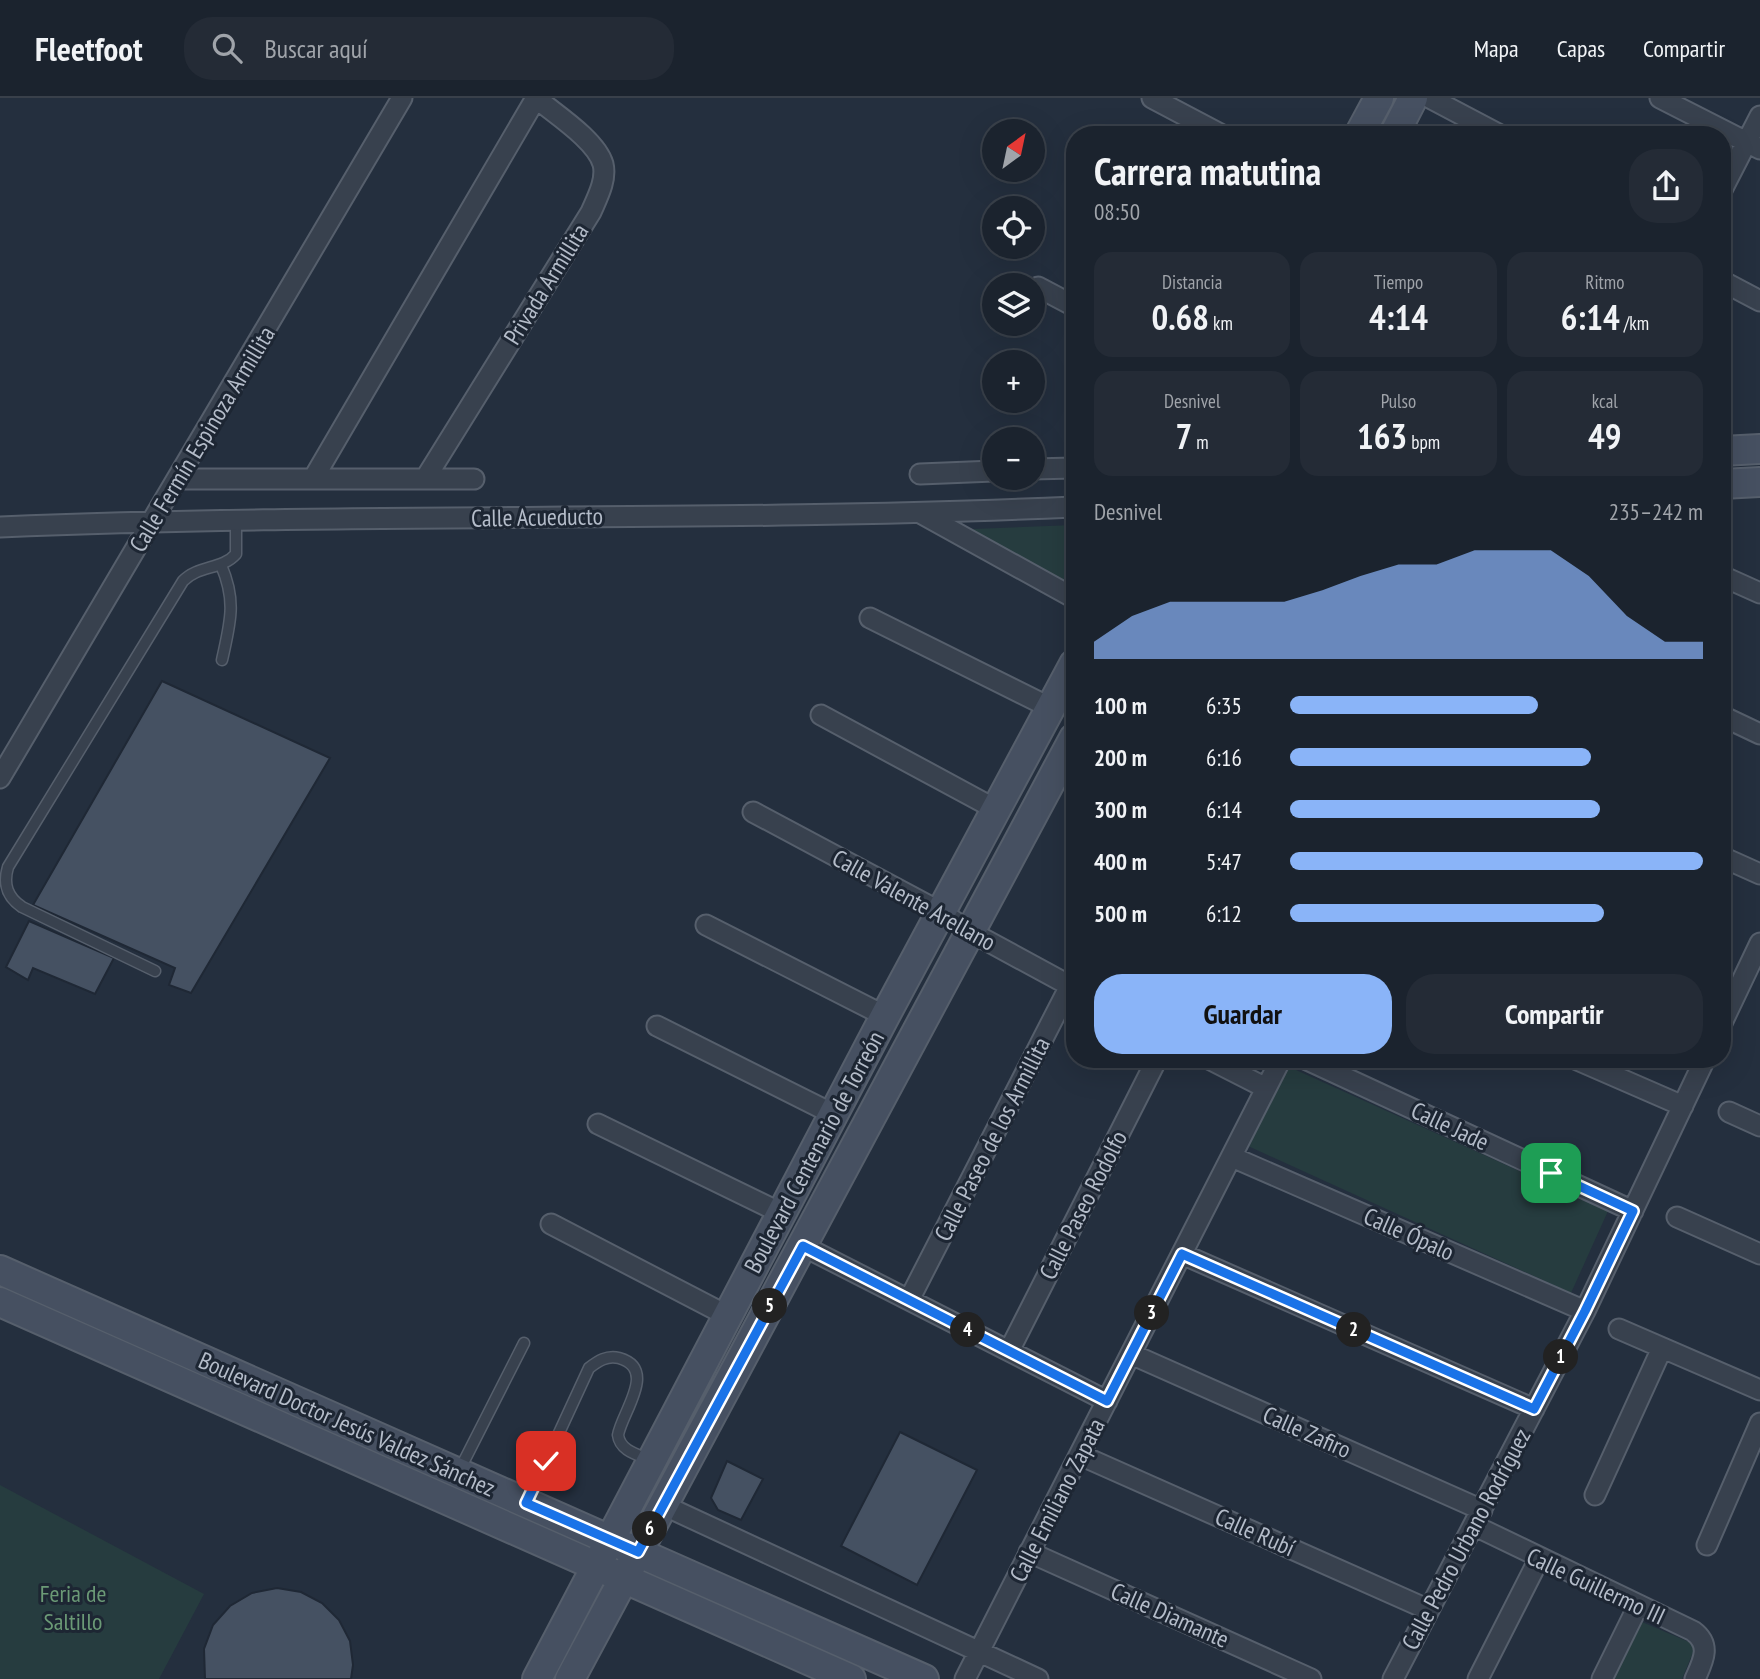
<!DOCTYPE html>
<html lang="es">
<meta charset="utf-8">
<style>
body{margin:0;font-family:"PT Sans Narrow",sans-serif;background:#242b36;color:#f1f3f6;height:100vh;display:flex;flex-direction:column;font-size:26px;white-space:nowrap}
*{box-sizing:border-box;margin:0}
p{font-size:23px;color:#a0a4aa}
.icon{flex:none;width:38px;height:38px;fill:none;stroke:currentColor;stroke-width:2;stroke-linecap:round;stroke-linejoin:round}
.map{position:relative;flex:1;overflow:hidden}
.details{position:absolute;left:1066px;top:28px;width:665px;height:942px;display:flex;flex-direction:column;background:#1b232e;border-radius:28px;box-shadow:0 7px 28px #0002,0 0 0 2px #39404a}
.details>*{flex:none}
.needle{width:46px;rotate:33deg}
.tools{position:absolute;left:982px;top:21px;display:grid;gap:14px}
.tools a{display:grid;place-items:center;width:63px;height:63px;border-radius:50%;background:#1b232e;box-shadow:0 7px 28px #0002,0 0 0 2px #39404a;font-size:35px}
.pin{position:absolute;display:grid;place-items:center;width:60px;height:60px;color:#fff;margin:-30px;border-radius:14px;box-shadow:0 4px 10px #0006}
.km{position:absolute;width:35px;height:35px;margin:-18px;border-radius:50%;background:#222;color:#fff;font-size:19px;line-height:35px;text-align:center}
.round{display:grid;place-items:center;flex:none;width:74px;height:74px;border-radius:28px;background:#242b36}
.head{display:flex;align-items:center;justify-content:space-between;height:119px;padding:0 28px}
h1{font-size:38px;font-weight:700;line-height:52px}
.metrics{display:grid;grid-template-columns:repeat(3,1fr);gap:10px;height:119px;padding:7px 28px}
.metrics div{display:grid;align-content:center;border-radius:18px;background:#242b36;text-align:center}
.metrics b{font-size:35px;font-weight:700}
.metrics small{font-size:19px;font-weight:400}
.metrics p{font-size:19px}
.chart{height:196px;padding:14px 28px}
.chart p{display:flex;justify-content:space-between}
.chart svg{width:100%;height:126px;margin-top:7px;fill:#8ab4f8;opacity:.7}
.action{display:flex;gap:14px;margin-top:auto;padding:14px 28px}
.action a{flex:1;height:80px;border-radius:28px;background:#8ab4f8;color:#111;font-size:28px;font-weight:700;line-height:80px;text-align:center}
.action a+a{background:#242b36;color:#f1f3f6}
ul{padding:0 28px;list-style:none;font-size:23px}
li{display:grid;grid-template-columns:112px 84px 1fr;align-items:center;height:52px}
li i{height:18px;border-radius:9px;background:#8ab4f8}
header{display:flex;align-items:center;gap:42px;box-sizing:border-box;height:98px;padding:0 35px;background:#1b232e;border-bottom:2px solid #39404a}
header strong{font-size:33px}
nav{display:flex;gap:38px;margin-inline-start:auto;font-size:24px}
.search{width:490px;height:63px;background:#242b36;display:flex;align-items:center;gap:18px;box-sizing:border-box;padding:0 24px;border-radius:28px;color:#a0a4aa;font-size:26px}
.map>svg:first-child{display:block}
</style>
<header>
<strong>Fleetfoot</strong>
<div class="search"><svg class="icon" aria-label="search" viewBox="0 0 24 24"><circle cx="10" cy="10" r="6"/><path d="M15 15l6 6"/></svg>Buscar aquí</div>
<nav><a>Mapa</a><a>Capas</a><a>Compartir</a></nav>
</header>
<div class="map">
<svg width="1760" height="1581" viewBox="0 0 1760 1581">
<rect width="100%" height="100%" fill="#242f3e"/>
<path fill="#263c3f" d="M1074,427V493L976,440L973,431Z
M1285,967L1608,1113L1571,1195L1248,1048Z
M0,1387L204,1496L159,1581H0Z
M1642,1524L1696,1547L1682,1581H1614Z"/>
<path fill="#455162" stroke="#1f2835" stroke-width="2" d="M162,583L330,660L191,895L169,887L175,870L33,807Z
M29,823L114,860L95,896L33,870L28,882L6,869Z
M900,1334L977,1372L917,1487L841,1448Z
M727,1363L763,1381L741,1422L718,1412L711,1400Z
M277,1490L301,1494L322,1505L339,1522L350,1543L353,1567L351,1581H205L204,1551L213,1527L230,1508L252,1495Z"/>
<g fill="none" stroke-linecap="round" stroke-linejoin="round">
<defs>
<path id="lane" d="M221,467C237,504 230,525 222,562
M155,873L22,809C7,799 3,786 8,769L183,483C198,467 222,472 236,456V422
M459,1373L524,1245
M528,1402L589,1270C598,1263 607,1257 619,1260C658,1271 622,1314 618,1337C620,1352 635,1356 648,1361"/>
<path id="street" d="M1152,0L1222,37
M1430,0L1500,37
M1660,0L1760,51
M1722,92L1760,18
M1722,183L1760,203
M1038,189L1074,208
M1032,371L1074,370
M920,376L994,373
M179,381H474
M313,381L536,0
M425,381L591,114C597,100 607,82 603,66C596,42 555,16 536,0
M922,416L1074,500
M0,429C358,414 717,425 1074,409
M1722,478L1760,495
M870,520L1051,610
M821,617L997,712
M1722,618L1760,636
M0,680L402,0
M753,714L942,815L969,833L1074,890
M1722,759L1760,776
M706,827L885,918
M1722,925L1760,845
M657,928L835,1017
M1209,961L1266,990
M1305,961L1633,1113
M1575,961L1683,1008
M1729,1014L1760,1028
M598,1026L783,1116
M1232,1059L1585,1213
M1677,1119L1760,1156
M551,1126L728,1218
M803,1148L1107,1303
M1182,1156L1534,1311
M909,1202L1074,880
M1619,1231L1760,1292
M1009,1253L1157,961
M1131,1256L1482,1412
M1080,1357L1429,1512
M1595,1397L1662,1250
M663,1407L1038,1581
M1475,1428L1693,1533C1712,1547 1703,1563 1695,1581
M1707,1447L1760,1325
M1029,1454L1311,1581
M965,1581L1281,961
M1393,1581L1585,1213L1705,961
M1478,1581L1539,1461
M1602,1581L1638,1508"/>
<path id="secondary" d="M1359,37L1379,0
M1394,37L1413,0
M1722,353L1760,351
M1722,386L1760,384
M0,1172L924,1581
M0,1204L851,1581
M537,1581L885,918L1074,566
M570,1581L1074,640"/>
</defs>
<use href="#lane" stroke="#565f6c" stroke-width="13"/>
<use href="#street" stroke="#565f6c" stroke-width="23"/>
<use href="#secondary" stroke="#565f6c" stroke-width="32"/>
<use href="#lane" stroke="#38414e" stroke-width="10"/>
<use href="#street" stroke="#38414e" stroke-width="19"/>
<use href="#secondary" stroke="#465061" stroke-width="28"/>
</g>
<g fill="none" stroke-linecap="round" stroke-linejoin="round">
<defs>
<path id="route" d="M546,1363L526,1405L638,1454L803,1148L1107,1303L1182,1156L1534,1311L1585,1213L1633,1113L1551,1075"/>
</defs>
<use href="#route" stroke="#fff" stroke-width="14"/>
<use href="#route" stroke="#1a73e8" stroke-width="9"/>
</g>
<g text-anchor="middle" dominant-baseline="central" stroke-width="6" stroke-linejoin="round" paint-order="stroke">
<g font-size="24" fill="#b4bcc9" stroke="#1d2633">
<text transform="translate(546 186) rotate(-58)">Privada Armillita</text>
<text transform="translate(202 341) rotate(-59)">Calle Fermín Espinoza Armillita</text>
<text transform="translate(537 419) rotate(-1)">Calle Acueducto</text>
<text transform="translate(914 802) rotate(29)">Calle Valente Arellano</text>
<text transform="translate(1450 1028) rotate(25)">Calle Jade</text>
<text transform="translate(992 1041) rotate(-63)">Calle Paseo de los Armillita</text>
<text transform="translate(814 1054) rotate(-62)">Boulevard Centenario de Torreón</text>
<text transform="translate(1083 1107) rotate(-63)">Calle Paseo Rodolfo</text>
<text transform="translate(1409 1136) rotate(24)">Calle Ópalo</text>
<text transform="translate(347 1326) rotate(24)">Boulevard Doctor Jesús Valdez Sánchez</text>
<text transform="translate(1307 1334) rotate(24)">Calle Zafiro</text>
<text transform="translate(1057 1402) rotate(-63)">Calle Emiliano Zapata</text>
<text transform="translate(1255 1434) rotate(24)">Calle Rubí</text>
<text transform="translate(1466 1441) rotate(-62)">Calle Pedro Urbano Rodríguez</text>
<text transform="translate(1596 1488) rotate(25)">Calle Guillermo III</text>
<text transform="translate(1170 1517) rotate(24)">Calle Diamante</text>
</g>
<g font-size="24" fill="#6b9a76" stroke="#1d2633">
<text x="73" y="1495">Feria de<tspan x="73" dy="28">Saltillo</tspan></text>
</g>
</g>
</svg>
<div class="tools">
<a><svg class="needle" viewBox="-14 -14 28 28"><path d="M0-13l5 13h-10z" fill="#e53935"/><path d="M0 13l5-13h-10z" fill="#a0a4aa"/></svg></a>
<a><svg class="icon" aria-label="locate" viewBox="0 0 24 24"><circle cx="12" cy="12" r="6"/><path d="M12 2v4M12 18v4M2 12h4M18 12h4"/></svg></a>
<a><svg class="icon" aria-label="layers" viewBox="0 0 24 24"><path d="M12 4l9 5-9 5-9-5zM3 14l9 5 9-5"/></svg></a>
<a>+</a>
<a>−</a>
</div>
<div class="pin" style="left:1551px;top:1075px;background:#1e9e55"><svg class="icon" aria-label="arrive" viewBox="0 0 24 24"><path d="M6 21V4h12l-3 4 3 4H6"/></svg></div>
<div class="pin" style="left:546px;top:1363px;background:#d93025"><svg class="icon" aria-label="check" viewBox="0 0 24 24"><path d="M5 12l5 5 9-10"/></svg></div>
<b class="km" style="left:1561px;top:1259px">1</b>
<b class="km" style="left:1354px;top:1232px">2</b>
<b class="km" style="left:1152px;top:1215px">3</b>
<b class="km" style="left:968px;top:1232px">4</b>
<b class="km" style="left:770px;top:1208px">5</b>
<b class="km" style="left:650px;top:1431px">6</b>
<section class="details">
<div class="head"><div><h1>Carrera matutina</h1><p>08:50</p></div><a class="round"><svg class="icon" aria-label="share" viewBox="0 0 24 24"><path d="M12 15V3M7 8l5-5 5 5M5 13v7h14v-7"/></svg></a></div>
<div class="metrics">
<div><p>Distancia</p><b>0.68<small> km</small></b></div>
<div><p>Tiempo</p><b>4:14</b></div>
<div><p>Ritmo</p><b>6:14<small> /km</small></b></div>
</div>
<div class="metrics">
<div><p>Desnivel</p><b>7<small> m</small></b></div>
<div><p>Pulso</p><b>163<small> bpm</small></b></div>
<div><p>kcal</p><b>49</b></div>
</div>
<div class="chart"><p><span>Desnivel</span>235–242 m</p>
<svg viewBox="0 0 160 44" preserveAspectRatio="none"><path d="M0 44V38L10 29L20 24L30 24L40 24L50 24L60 20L70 15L80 11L90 11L100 6L110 6L120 6L130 15L140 29L150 38L160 38V44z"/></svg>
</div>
<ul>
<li><b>100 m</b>6:35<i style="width:60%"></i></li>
<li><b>200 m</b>6:16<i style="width:73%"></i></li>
<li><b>300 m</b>6:14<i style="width:75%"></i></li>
<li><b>400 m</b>5:47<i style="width:100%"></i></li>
<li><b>500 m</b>6:12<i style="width:76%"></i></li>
</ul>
<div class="action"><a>Guardar</a><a>Compartir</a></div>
</section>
</div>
